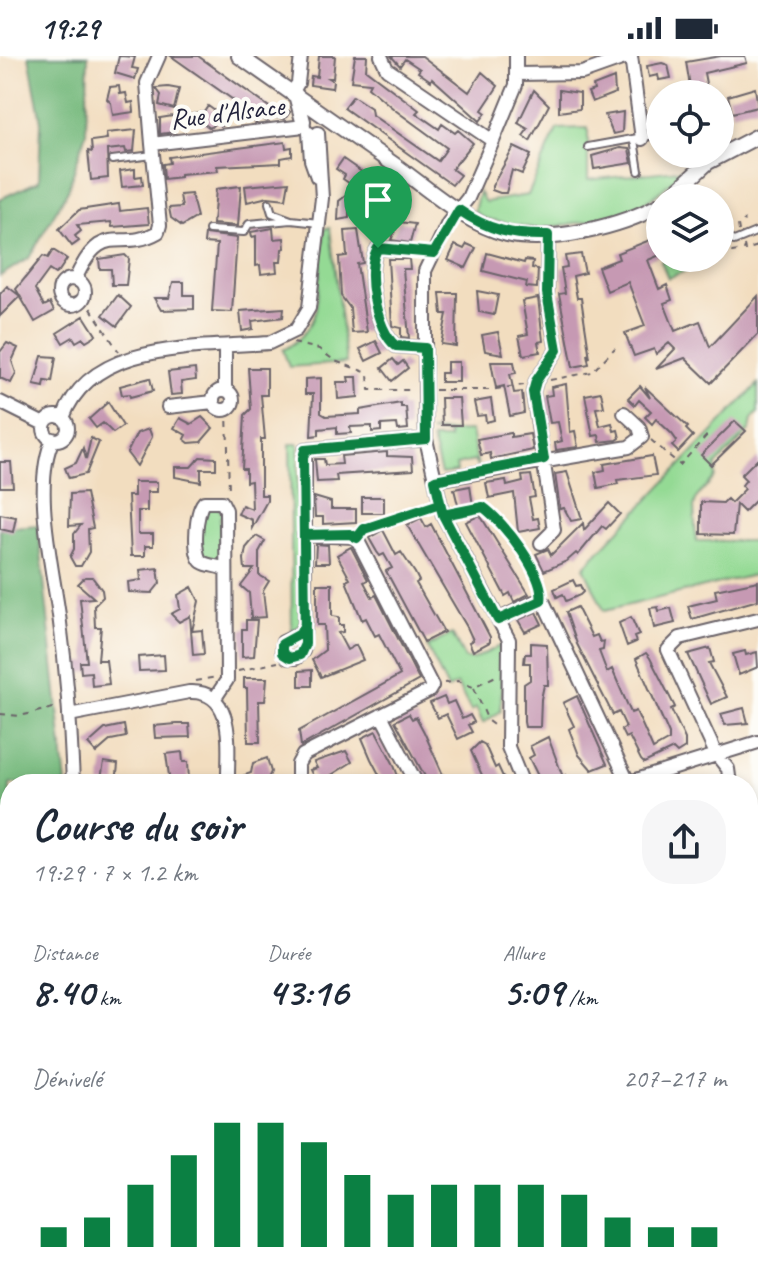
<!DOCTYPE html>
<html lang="fr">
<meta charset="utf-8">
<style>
body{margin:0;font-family:Caveat,sans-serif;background:#f6f6f7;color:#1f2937;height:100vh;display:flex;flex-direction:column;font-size:30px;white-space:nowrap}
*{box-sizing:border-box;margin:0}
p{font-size:26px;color:#747a83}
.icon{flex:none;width:44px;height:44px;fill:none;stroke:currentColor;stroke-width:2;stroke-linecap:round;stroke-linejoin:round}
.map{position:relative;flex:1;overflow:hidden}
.panel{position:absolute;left:0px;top:718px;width:758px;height:514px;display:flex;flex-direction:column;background:#fff;border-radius:32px 32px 0 0;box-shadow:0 4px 12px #0003}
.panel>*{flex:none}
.controls{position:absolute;left:646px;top:24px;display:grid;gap:16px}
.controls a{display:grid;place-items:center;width:88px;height:88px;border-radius:50%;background:#fff;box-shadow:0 4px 12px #0003;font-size:40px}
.pin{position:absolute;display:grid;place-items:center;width:68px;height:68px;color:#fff;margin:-82px -34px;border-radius:50% 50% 50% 0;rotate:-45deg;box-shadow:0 0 8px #0007}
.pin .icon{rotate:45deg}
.round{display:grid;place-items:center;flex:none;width:84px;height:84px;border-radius:32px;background:#f6f6f7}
.summary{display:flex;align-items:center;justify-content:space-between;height:136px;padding:0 32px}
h1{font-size:44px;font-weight:600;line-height:60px}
.stats{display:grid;grid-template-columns:repeat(3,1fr);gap:12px;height:136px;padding:8px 32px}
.stats div{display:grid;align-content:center}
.stats b{font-size:40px;font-weight:600}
.stats small{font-size:22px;font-weight:400}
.stats p{font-size:22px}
.chart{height:224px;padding:16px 32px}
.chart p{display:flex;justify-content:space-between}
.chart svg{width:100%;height:144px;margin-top:8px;stroke:#0b8043;stroke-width:6}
.status{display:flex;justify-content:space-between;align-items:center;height:56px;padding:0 40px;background:#fff;direction:ltr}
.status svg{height:22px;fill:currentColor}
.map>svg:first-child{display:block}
</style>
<div class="status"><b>19:29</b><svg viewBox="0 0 49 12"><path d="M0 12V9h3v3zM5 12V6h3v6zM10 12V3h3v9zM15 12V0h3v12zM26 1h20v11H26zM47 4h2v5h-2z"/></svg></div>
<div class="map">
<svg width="758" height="1231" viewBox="0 0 758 1231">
<rect width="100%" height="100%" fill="#fdfcf7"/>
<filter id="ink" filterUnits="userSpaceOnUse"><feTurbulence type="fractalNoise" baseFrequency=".0125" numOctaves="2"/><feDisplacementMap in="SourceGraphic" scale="16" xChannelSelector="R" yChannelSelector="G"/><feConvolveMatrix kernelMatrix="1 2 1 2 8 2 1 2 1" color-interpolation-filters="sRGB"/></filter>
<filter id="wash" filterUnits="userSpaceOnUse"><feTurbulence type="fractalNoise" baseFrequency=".006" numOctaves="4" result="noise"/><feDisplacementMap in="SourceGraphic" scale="32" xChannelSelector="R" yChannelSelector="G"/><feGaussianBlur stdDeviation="1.8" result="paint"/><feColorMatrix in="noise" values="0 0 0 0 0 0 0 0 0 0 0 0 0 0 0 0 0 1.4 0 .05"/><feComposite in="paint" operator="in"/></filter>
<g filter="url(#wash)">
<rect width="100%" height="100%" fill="#f2ddbf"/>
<path fill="#94da94" stroke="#5b7e68" stroke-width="2" d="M588,72V124L686,113L655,140L628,157L611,162L537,173L483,162L474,155L479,136L485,146L528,139L557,73Z
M325,172H330L346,307L289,311L283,294C300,285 311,272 316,254Z
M669,202H689L693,212L668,222L661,205Z
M758,328V357L752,363L750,374L716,409L715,421L697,441L694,451L696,485H758V518L604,555L584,511Z
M471,375L478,412L474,405L456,409L457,416L441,418L432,383H449V378L430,376Z
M290,388H299L297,449L300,451L301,508L297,510L301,568L292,576Z
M217,449L223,460L220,461V489L223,491L216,505L206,504C198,493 197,463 205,450Z
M452,578L465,603H474L502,589L501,655L483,667L476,652L471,655L457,628L448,633L427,591Z
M321,1222H447L434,1231H324Z
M534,1222H611L594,1231H533Z"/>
<path fill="#77ba7e" stroke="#4c6e5c" stroke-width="2" d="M29,0H88L86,76L68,134L29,202L0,220V143L39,125L41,66Z
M38,469L66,728H10V828L0,831V472Z"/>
<g id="blocks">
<path fill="#c699b3" d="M119,0L135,1L132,12L138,13L135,23L115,17Z
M171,0H198L279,58L284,51L290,56L285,63L271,61L267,65L260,62L256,67L250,62L253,58Z
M319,0H335L333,22H328L333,25L332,32L310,29L311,20L317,21Z
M355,0H367L366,14L419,54L416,57L439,73L442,68L455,77L458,74L473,87L452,113L460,119L452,129L344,52L353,40L371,52L372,59L438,105L447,92L395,54L368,31L370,27L351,25Z
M391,0H422L469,36L482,16L498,30L482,54L486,57L480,65L432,22L431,25L418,16L420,13L405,3L400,10Z
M721,0H745L747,7L704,17L708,38H700L698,28L690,30L686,6Z
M662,7L668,9L671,22L659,24L658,19L649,21L647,10Z
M614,22L615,37L592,46L588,36L594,34L593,30Z
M119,30L120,38L126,37L128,47L133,46L134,56L113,59L111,47L107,43L110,31Z
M168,31L179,33L174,53L159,49L161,39L156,32Z
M755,32L758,51L732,57L728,40Z
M534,34L549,49L530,85L523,80L528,73L518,67Z
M559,34L580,37V53L559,56Z
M208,50L226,63L221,70L216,66L210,72L191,58L204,56Z
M623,56L622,76L613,78L605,59Z
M173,60L175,76L160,78V62Z
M136,74L134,95L126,96L125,92L107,94L108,122L91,124L88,95L92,96L91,85L107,83L106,77Z
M285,86L286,92L292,91V100L281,102V107L217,110L218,115L180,118V121L164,123L163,108L170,107L169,101Z
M514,91L531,99L522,118L512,114L506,137H500L492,134V130Z
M620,92L629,93L632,107L594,113L592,100Z
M343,103L379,128L369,141L343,123L345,119L336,113Z
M135,113V121L142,120L143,129L122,131L120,115Z
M289,126L286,143L268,141L247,146L245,130Z
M241,130L238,170L213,168L216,133Z
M349,137V162L338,164L339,145Z
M191,138L197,161L182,170L171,162L169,152L182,151L180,139Z
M119,148L120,155L147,152L149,168L112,171L111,166L77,169L81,175L75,180L79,185L72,190L59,173L79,154Z
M399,166L415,168L410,187L391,184Z
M273,172L274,183L284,182L285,192L282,193L281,206H276L277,216L261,218L260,209L256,210V180L252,181L251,176Z
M358,174L363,207L357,208L367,276L352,277L350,252L341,240L339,201L347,200L345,175Z
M205,178L237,182L232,256L212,255L217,188L204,187Z
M660,180V199L648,204L659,233L667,229L672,244L664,247L675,275L700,265L710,291L758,240V278L711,327L685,302L656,313L675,293L669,287L656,298L654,293L634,300L625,277L645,270L628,226L607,235L598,211L619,203L617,197Z
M467,188L476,192L466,212L448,204L455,189L464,193Z
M53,194L67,203L59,215L55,218L49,214L35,233L44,250L50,247L54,255L35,266L16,233L43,200L48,202Z
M487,197L524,207L525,204L533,205L532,212L538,213L537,232L526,231L527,226L483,215Z
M581,198L585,217L573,220L577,242H581L590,302L587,298L589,308L573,311L559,238L565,237L561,212L567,211L565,200Z
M125,199L129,203L126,229H112L111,213H100L99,203Z
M388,203H409L410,213H403L409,282L401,281V272L392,270Z
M173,226H184V239H194V253L161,254L154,242H169Z
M7,230L20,240L0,260V238Z
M477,235L498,239L494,259L479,256Z
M440,237H457L456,290L441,288L447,258H442Z
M118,239L131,251L117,270L103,259Z
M538,242L543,285L538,286L540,296L523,299L519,280L528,278L522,245Z
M284,252L283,261L252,265L253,273L242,275L240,255Z
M84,260L96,279L86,285L83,282L76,286L73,281L63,287L57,277Z
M498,276L503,298L485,295L482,279Z
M376,285L382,297L366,305L360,293Z
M7,287L18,292L12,305L16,317L11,327L0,322V296Z
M42,300L56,301L52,326L45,325L44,331L34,329Z
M393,303L398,309L403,305L408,312L392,325L382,312Z
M447,306H459V326H441V317H447Z
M491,306H514L516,317L510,318L514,337L522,336L524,357L510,360L504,330L496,332Z
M248,312H267V339H261L265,383H261V439H267V445L252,472V464L238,458L242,449L252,453L251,425L246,426V413H242L245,359L251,353Z
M195,313L196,324L181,326L182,338L171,339L168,316Z
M348,321H357L358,341L338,343L337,326H349Z
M150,322L153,335L130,341L129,338L122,339L120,330Z
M321,322V357L326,360L360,358V354L401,347V351H406L408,373L398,374L397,368L381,369V375L372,376V370L350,371L351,377L337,378V371L319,373V379L311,380L313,338H305V323Z
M566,328L570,376L575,375L578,391L556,394L555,387L562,385L558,366L550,367L545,340L552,339L551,331Z
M640,330L650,342L645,331L688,371L686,373L693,380L678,396L672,390L677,385L672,378L656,363L652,368L645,361L651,355L639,344L635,349L628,342Z
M601,336L604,351L596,352L600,370L612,367L614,375L618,374L620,382L617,384L600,386L599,379L593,380L585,339Z
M441,342H459L461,369H442Z
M491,343L494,364L486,366L485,359L477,360L474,346Z
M108,346L123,370L113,377L103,367L96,372L89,363Z
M202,361L213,372L201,386L189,387L184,383L186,379L174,372L180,362L191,368Z
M735,365L746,375L711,409L701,399Z
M149,373L152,381L137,410L127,397L137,377Z
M511,377V381L530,378L533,394L491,403L490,397L481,399L477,383Z
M91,382L99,386L86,418L69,422L65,412L76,407L83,392L86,403Z
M387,396V400L412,401L413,414L336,419L337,425L317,426L315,403H324L325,409L342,408L341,400Z
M652,400L656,419L617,424L618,428L598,432L595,416L605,414L604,408Z
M200,401L216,402V413H201V426L175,421V411H191Z
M758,402V442L744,456L736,448L733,479L701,478V446L723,447L727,443L731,447L745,433L742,429L746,424L741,419Z
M0,406H11L13,431H0Z
M567,416L582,463L571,465L564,452L560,453L555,418Z
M531,419L535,441L529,442L533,463L538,462L540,472L518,476L514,437L489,442L486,427L506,424L507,430L523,426L522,420Z
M134,426H157V436H147V455H138V478H153V490H145V500H131L128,440H134Z
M470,430L473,450L459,453L454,433Z
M86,437L93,472L88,473L89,496L81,510H75L70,501L74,493V478L81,469L69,470L70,438Z
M314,441L331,446V453H356V466L323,468V461H315Z
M362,441H384V457H362Z
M609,447L620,458L606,473L602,470L578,499L576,497L567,505L544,515L536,498L548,493L551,499L583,467L584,474Z
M0,458L16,461L13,476L0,473Z
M480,459L529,538L514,546L510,537L505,540L466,466Z
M421,462L426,471L431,468L490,581V586L473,595L469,586L473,584L467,571L407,469Z
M383,474L396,499L401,496L415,517L419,525L416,527L444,576L424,586L386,515L392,512L384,498L380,500L377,496L369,482Z
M256,480L265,485L259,496V519L269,525L263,535L266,561L251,562L249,537L241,530L254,513H245L244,503L246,492Z
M316,488L328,489L329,507H315Z
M351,491L368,524L364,526L372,541L376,539L419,624L301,690L299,675L400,619L379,578L375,580L366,562L362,564L346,525L350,523L337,499Z
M158,512L160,527L152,537L129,536L128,526L141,524L140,514Z
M85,521H92L102,534L103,541L94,550L95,571H101L98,604H106L109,628L92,630L91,616L81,617L80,606H87L80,543L94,542L78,528Z
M573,524L576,530L580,529L583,536L580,539L566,545L563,538L557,541L554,533Z
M758,525V544L692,563L688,550L717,543L715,534Z
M317,528H332V560L339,561V569H343V576L338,577L347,594L356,589L363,604L321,621L312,604L325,594L324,569H317Z
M192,531L199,545L192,575L202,574L204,598L193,599L190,560L179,566L171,558L180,553L178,539Z
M577,551L592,581L597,579L600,586L604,585L603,594L599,595L607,616L612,613L631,657L636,655L653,693L669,684V678L636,603L646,597L650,602L675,651L671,653L685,683V692L677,697L673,693L644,707L641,704L629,680L625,682L621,674L626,671L619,656L613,659L577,588L566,556Z
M658,551L659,555L671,552L675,567L654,572L650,552Z
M536,556L542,568L525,576L518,564Z
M631,561L639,579L634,581L636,586L627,590L619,567Z
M246,564H257L254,600L242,601V573H246Z
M531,587L547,588L548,629H544L541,643L540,671H525L524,666V628L530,624V607H524L525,598H531Z
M710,592L714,606L709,607L727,641L711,648L688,598Z
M745,595L746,599L757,596L758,611L739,619L733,598Z
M164,599L165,614L139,615L138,601Z
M312,614V630H299V615Z
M244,622H267L265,645H259L260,686H248L247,632H244Z
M577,640L607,708L592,714L579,699L569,673L574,670L563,647Z
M444,641L447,648L454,645L462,663L470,659L474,666L468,669L472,676L458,683L446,658L438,662L430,647Z
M744,652L748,667L725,669L721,658Z
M409,658L412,663L416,661L424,676L447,728H429L400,674L395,665Z
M176,668H189L190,681L155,682L154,670Z
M124,669L126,681L111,684L96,697L88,688L105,673Z
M376,675L393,707L401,728H384L371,703L362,682Z
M548,681L563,721L566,719L571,728H542L529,702L534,699L530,690Z
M480,686L485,689L495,712L498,710L504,723L500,724L502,728H486L471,695Z
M346,695L352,706L317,728L310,714L317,712L314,706Z
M182,696L183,706H188L189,726L170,727L166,698Z
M267,702L271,716L266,727L245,728L242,720L251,717L253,707Z
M104,706L118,708L116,728H100Z
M748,807H758L756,851L748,850Z
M10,839V866L4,868L0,860V841Z
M748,851L758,878V894L748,897Z
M758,969V995H755L753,988L748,989V977L749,971Z
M758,1065V1090L748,1094V1069Z
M10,1124V1158H9L0,1128Z
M130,1222H141L143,1228L160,1222H175L179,1231H108Z
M273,1222H284L287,1231H251Z"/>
</g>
</g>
<g filter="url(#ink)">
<use href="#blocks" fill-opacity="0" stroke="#6b6369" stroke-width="2"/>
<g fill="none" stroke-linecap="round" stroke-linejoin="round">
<defs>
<path id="service" d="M634,84L639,115
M588,91L660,78
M112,104L153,99
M269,147L272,157L291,164
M209,174L244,176L249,168L291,164L319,167
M720,179L734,185L758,175"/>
<path id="minor" d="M159,0L147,27L152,88L304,70
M381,0L387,13L493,85
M516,0V29L493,85L468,142L448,167L425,215V334L426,383L443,459L509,584L508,691L523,728
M631,0L642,83
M517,18L582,17L630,0
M292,37L298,27L301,0
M309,77L311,104L317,121
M392,193L378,192C364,213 376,275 396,290L425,292
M59 236a13 13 0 1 1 26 0a13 13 0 1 1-26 0Z
M75,224C103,161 119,198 158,176L160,169L152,88
M225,291V334
M213 344a10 10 0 1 1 20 0a10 10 0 1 1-20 0Z
M0,346L44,368
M168,351L213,346
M44 372a12 12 0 1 1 24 0a12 12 0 1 1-24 0Z
M63,362C91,283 201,293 269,287L296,274L309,252L322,142L318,77
M53,383C31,430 54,516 60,567C67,620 71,674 73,728
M435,424L629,391L642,381L639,371L624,357
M541,487L554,474L533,336L536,325L557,294L547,242L548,179
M498,564L534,546L544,547L629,728
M305,568L303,595L296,602H288L282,595L283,586L300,578L305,568V394L426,383
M215,642L227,624L226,454L222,446H204C196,454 192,499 202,506C210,511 219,509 226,514
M69,659L189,636C238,634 227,695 228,728
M381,659L417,728
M630,726L758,686
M298,728V708L303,699L429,635L432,630L356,481L304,479
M730,728L728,713L716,698L668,594L680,582L758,563
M748,792H758
M5,917L10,920
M748,921L758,929
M0,1171L10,1167
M748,1180L758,1178
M311,1222L314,1231
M685,1222L688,1231
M203,1231L223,1222
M526,1231L527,1222
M615,1231L635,1222"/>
<path id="tertiary" d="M239,0C292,37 346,75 399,112C432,136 467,168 507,178C551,188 622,170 660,149
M296,39L303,65
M669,142L708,106L758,80"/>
</defs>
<use href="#service" stroke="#6b6369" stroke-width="10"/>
<use href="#minor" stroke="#6b6369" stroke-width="16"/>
<use href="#tertiary" stroke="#6b6369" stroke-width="18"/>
<path stroke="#6b6369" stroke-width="2" stroke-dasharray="6 6" stroke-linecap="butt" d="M698,142L701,129
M739,175L738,169L745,164
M744,189L745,194L758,190
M720,192L732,196L744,194
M403,195L421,194
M84,242L119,296
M293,287L319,293L335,305L368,317L369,334H413
M550,324L592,316L615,292
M435,334H489L524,329
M227,353L229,436
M651,384L680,409L709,377
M453,457L483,451C505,466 536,510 543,536
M363,475L428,451
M238,615L278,606
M195,625L217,621
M444,627L458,625L473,631L498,619
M474,632L488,665L496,671
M0,658L20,660L57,651
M605,728L614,724
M399,1231L404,1222"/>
<use href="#service" stroke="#fff" stroke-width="6"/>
<use href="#minor" stroke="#fff" stroke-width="12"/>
<use href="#tertiary" stroke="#fff" stroke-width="14"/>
</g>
</g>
<g fill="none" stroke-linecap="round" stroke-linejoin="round" filter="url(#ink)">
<defs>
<path id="route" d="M378,192C364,212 376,275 396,290L425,292L426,383L305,394L303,402L305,568L300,578L282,588V597L290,602L300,599L305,588L304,479L350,478L357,482L364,473L440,448L443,459L498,564L541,545C546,520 503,465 483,451L443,459L435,424L544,403L533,336L536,325L557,294L547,237L548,179C513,180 488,174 459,154L434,197L378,192"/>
</defs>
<use href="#route" stroke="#fff" stroke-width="16"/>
<use href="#route" stroke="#0b8043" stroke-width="10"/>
</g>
<g text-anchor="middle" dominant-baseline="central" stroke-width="8" stroke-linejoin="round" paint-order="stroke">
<g font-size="28" fill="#22223b" stroke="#fdfcf7">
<text transform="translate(227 56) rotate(-7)">Rue d'Alsace</text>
</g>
</g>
</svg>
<div class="controls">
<a><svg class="icon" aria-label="locate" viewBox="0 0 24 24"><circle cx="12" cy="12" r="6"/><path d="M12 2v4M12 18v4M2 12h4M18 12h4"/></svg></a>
<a><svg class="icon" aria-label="layers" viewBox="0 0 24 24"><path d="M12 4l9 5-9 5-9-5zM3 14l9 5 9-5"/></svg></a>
</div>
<div class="pin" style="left:378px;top:192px;background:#1e9e55"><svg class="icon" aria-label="arrive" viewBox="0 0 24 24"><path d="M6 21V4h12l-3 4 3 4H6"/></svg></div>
<section class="panel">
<div class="summary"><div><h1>Course du soir</h1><p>19:29 · 7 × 1.2 km</p></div><a class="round"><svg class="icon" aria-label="share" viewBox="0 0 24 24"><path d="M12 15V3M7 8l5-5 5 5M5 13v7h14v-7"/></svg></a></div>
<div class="stats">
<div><p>Distance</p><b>8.40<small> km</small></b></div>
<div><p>Durée</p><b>43:16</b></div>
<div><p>Allure</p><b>5:09<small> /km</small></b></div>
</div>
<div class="chart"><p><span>Dénivelé</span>207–217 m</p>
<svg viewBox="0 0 160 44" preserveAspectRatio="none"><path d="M5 44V38M15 44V35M25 44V25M35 44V16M45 44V6M55 44V6M65 44V12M75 44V22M85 44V28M95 44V25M105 44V25M115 44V25M125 44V28M135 44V35M145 44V38M155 44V38"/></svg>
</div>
</section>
</div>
